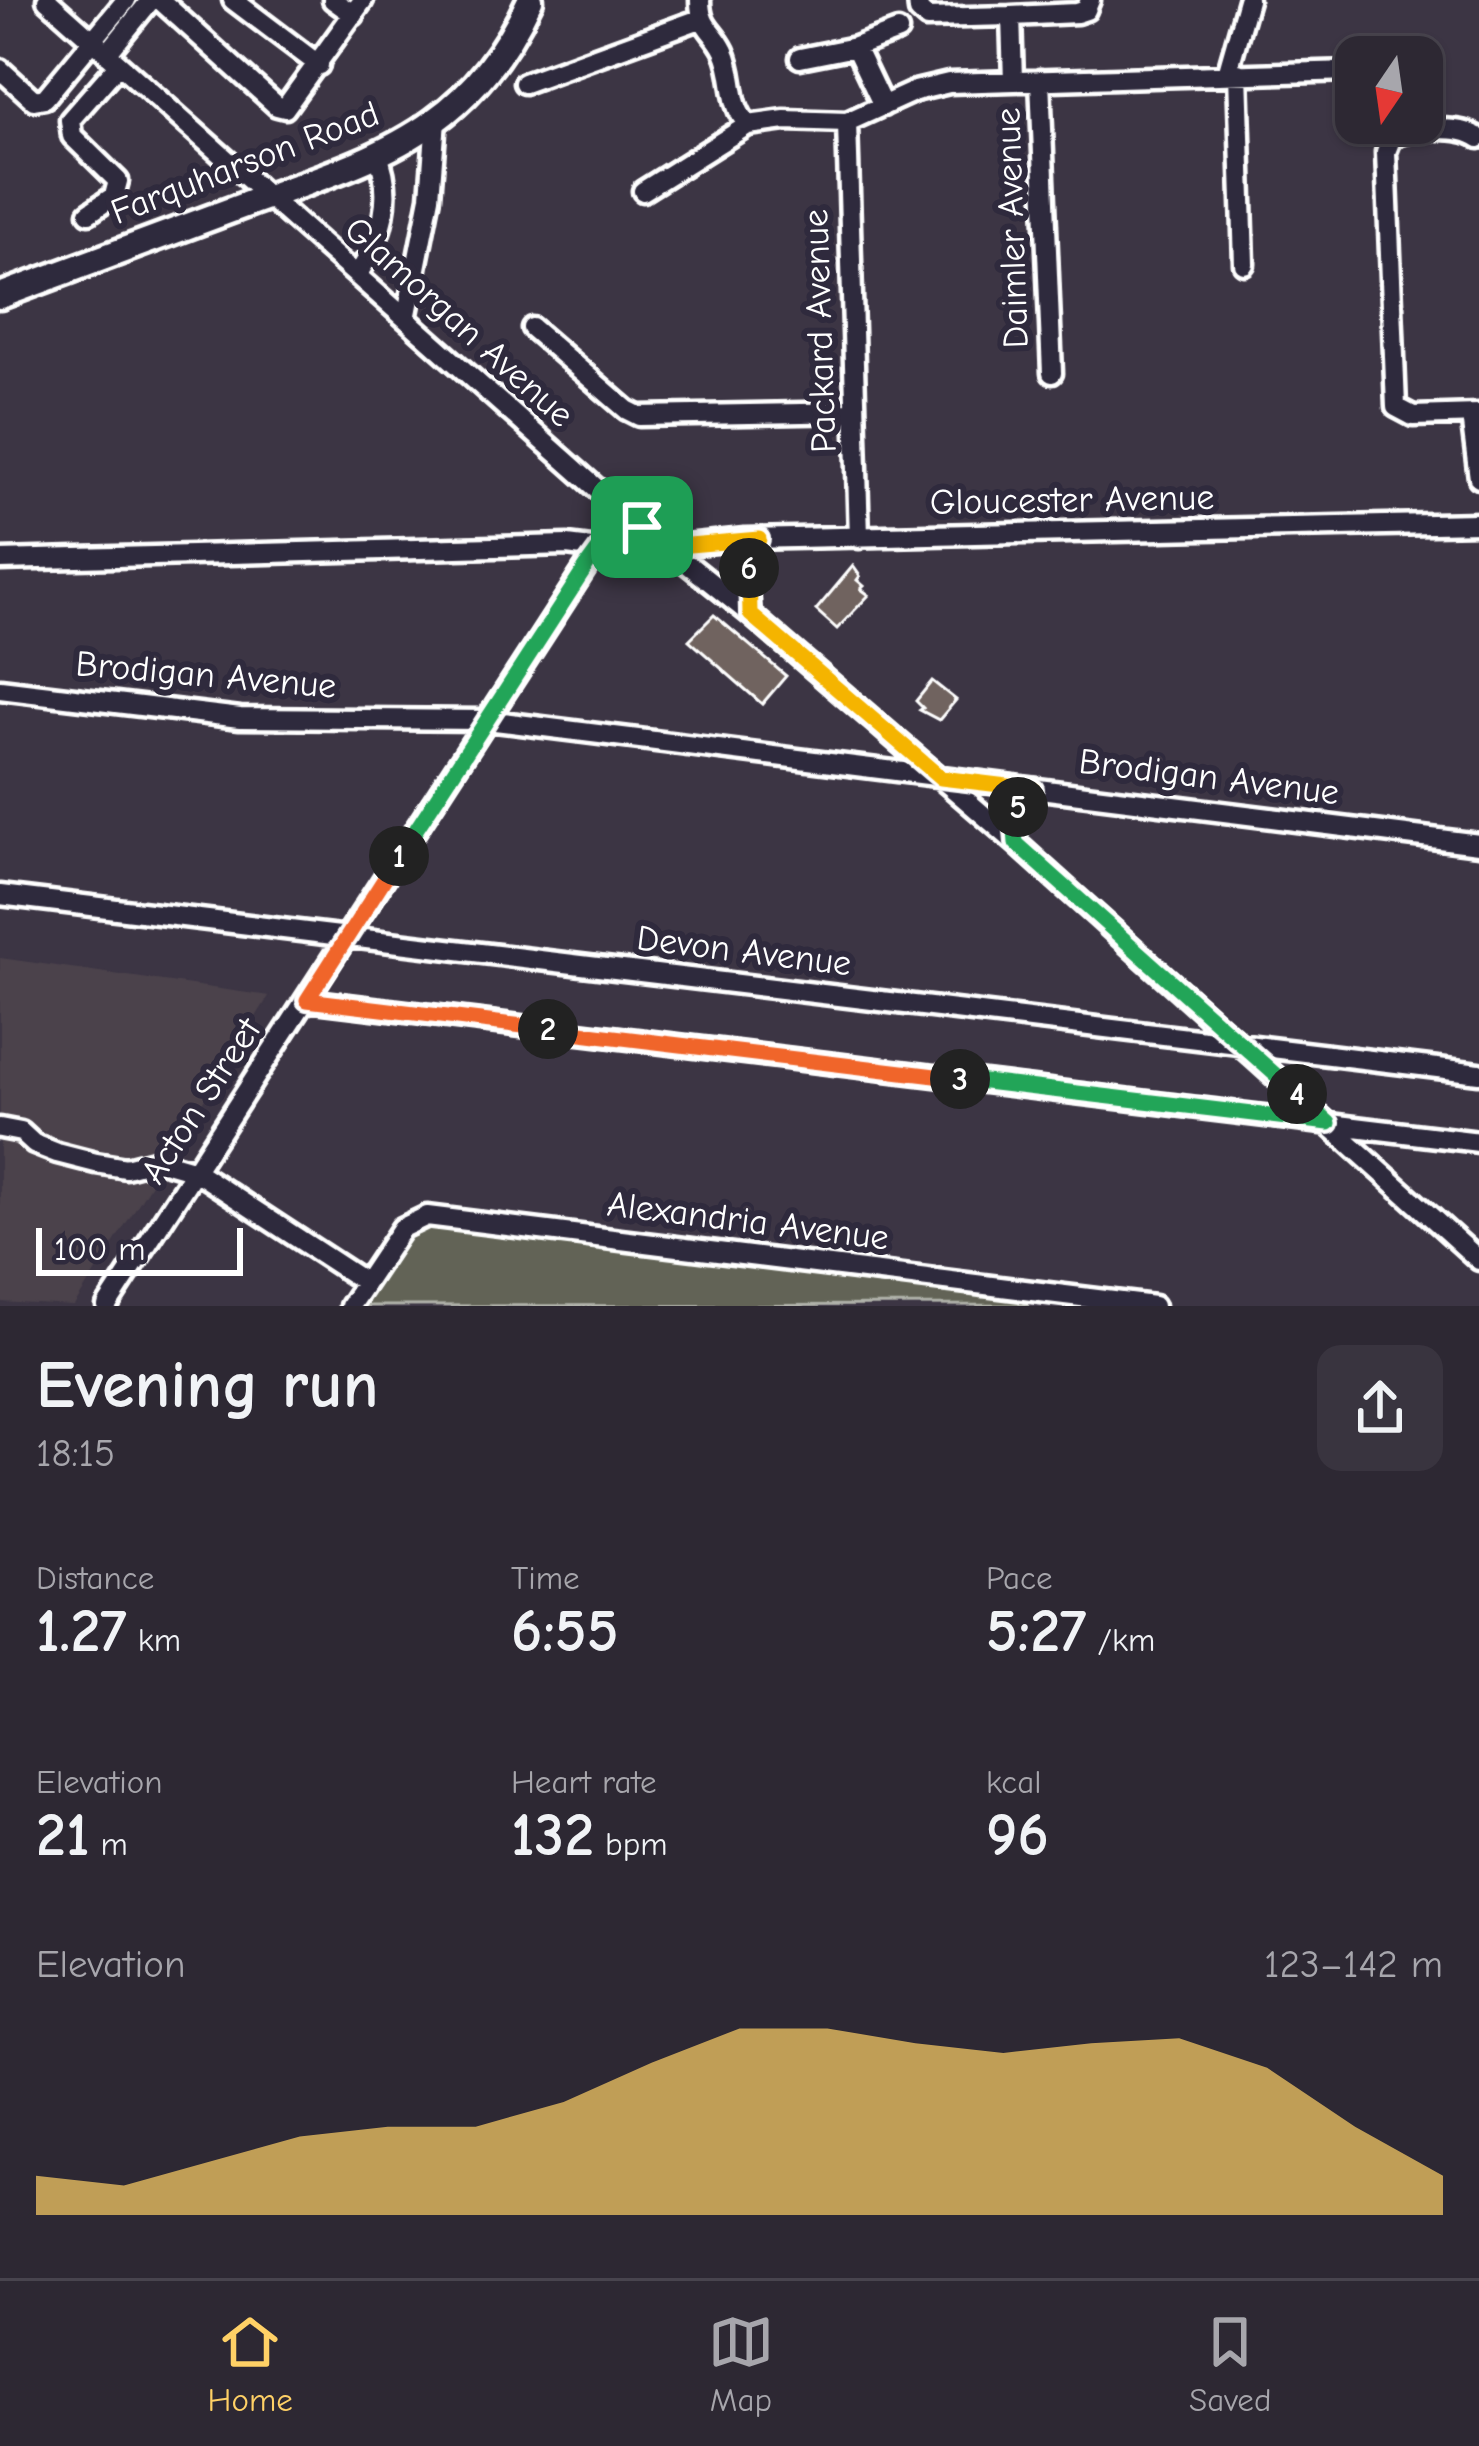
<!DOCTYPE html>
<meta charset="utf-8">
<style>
body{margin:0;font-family:"Comic Neue",sans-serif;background:#39343f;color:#f1f3f6;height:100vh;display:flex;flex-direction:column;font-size:45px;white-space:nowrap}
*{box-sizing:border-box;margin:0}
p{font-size:39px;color:#a7a6ac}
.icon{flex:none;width:66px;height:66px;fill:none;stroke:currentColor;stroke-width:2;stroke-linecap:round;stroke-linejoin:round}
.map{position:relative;height:1306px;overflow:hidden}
.drawer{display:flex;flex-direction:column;background:#2d2833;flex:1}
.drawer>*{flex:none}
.needle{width:78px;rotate:193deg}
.fabs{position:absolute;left:1335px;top:36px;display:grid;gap:24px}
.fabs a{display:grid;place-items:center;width:108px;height:108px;border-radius:24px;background:#2d2833;box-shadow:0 3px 9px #0004,0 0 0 3px #48444e;font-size:60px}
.scale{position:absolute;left:36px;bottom:30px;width:207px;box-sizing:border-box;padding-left:12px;border:6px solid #fff;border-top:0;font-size:33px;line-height:42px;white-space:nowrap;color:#fff;-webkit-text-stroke:9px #2f2a3d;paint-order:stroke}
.pin{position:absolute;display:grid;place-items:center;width:102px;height:102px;color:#fff;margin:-51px;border-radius:24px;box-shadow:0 6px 18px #0006}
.km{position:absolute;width:60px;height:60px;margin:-30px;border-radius:50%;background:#222;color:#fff;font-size:33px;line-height:60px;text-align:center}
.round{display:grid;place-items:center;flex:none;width:126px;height:126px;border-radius:24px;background:#39343f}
.summary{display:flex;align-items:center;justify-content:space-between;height:204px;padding:0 36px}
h1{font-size:66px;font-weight:700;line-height:90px}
.metrics{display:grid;grid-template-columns:repeat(3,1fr);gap:18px;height:204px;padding:12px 36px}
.metrics div{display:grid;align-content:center}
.metrics b{font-size:60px;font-weight:700}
.metrics small{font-size:33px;font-weight:400}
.metrics p{font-size:33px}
.chart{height:336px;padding:24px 36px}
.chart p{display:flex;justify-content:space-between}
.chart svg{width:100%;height:216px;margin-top:12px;fill:#ffd166;opacity:.7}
.tab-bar{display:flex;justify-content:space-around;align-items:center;height:168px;border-top:3px solid #48444e;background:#2d2833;font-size:33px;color:#a7a6ac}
.tab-bar a{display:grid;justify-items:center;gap:6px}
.tab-bar .selected{color:#ffd166}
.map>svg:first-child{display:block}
</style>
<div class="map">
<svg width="1479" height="1306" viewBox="0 0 1479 1306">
<rect width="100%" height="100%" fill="#3c3544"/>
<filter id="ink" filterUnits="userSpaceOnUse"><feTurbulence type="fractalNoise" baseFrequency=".00833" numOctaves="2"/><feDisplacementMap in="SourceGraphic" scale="24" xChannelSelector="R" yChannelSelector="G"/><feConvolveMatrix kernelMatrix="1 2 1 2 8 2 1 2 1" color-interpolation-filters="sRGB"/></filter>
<g filter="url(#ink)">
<path fill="#4c434c" d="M0,958L269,996L74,1306L0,1302Z"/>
<path fill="#626456" stroke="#b0b2aa" stroke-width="3" d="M430,1226L1019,1297L1027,1305L362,1306L409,1232Z"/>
<path fill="#70635f" stroke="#fff" stroke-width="3" d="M853,566L860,576L857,580L864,586L861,589L869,595L837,629L816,610Z
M714,615L786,676L762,704L689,640Z
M932,681L956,700L939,720L920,710L923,708L916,701Z"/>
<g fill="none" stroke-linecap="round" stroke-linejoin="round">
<defs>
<path id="minor" d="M47,0L630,518L750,614L1016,843L1479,1260
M160,0L277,106L285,108L363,0
M233,0L319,65
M333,0L354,15
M700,0C700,28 713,29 724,51C736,76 728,103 748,125
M918,0L919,11L927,18L1011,16L1013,81
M1011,16L1077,13L1086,10L1090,0
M855,47L883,106
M107,54L151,0
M800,58L855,47L898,31
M0,69L34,100L45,98L126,0
M1238,73L1244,264
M1227,74L1248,0
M1040,80L1052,373
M524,83L700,19
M847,122L859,538
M1479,138C1460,125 1410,127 1391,139L1386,152L1396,407L1413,416L1479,414
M643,191L748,125L785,120L847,122L915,91L949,83L1352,71
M89,213L114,196L118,181L72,136L70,120L119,64
M357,275C382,239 395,196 377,153
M406,319L430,197L436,120
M532,328L627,410L639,416L855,412
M1471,415L1479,478
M666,547L745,539L1479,523
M0,560L567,545L599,549
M750,614L747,581L759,539
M0,689L240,718L487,720L1479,844
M1016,843L1017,809L1033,789
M0,895L1479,1073
M307,1000L1479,1142
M0,1128L21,1132L34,1144L57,1153L96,1163L126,1168L157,1160L195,1171L363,1281
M107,1306L588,564L599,549L642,527
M350,1306L402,1228L427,1216L1154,1306"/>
<path id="major" d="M0,296C83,265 166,234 250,203C311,181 381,160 434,121C476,91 508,47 530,0"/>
</defs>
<use href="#minor" stroke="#fff" stroke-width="27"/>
<use href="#major" stroke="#fff" stroke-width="33"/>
<use href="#minor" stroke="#2f2a3d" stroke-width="18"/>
<use href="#major" stroke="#2f2a3d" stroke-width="24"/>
</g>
</g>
<g fill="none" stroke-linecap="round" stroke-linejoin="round" filter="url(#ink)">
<defs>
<path id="split-1" d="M399,856L588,564L599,549L642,527"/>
<path id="split-2" d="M399,856L307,1000L548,1029"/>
<path id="split-3" d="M548,1029L960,1079"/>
<path id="split-4" d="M960,1079L1329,1123L1297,1094"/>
<path id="split-5" d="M1018,807L1014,818L1016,843L1297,1094"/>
<path id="split-6" d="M749,568L750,614L941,778L1033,789L1018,807"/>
<path id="split-7" d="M642,527L666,547L759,539L749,568"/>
</defs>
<use href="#split-1" stroke="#fff" stroke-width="24"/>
<use href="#split-2" stroke="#fff" stroke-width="24"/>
<use href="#split-3" stroke="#fff" stroke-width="24"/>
<use href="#split-4" stroke="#fff" stroke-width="24"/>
<use href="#split-5" stroke="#fff" stroke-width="24"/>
<use href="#split-6" stroke="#fff" stroke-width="24"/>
<use href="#split-7" stroke="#fff" stroke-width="24"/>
<use href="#split-1" stroke="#22a559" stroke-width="15"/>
<use href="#split-2" stroke="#f0652b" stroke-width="15"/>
<use href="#split-3" stroke="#f0652b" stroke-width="15"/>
<use href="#split-4" stroke="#22a559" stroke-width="15"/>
<use href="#split-5" stroke="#22a559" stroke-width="15"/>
<use href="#split-6" stroke="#f5b400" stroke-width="15"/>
<use href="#split-7" stroke="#f5b400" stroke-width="15"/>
</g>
<g text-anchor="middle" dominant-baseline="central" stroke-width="12" stroke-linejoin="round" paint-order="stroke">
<g font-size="36" fill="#fff" stroke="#2f2a3d">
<text transform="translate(245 163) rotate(-21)">Farquharson Road</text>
<text transform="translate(1012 228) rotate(-92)">Daimler Avenue</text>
<text transform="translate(459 322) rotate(42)">Glamorgan Avenue</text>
<text transform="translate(820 331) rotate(-92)">Packard Avenue</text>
<text transform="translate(1072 500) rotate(-1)">Gloucester Avenue</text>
<text transform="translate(206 675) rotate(5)">Brodigan Avenue</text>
<text transform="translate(1209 777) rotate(7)">Brodigan Avenue</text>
<text transform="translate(744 951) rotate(7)">Devon Avenue</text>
<text transform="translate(201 1101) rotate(-57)">Acton Street</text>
<text transform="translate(748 1221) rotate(7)">Alexandria Avenue</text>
</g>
</g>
</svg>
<div class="fabs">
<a><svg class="needle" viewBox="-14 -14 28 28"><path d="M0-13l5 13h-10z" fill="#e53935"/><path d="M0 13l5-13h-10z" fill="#a7a6ac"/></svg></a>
</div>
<div class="scale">100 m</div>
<div class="pin" style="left:642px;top:527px;background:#1e9e55"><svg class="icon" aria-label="arrive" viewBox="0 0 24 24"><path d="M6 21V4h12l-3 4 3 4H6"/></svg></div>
<b class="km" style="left:399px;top:856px">1</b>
<b class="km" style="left:548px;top:1029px">2</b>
<b class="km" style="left:960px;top:1079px">3</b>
<b class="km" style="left:1297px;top:1094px">4</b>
<b class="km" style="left:1018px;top:807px">5</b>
<b class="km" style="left:749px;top:568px">6</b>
</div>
<section class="drawer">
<div class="summary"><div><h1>Evening run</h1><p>18:15</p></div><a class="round"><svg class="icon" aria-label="share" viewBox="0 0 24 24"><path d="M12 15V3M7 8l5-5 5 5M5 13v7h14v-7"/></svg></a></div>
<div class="metrics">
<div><p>Distance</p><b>1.27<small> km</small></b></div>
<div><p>Time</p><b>6:55</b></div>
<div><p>Pace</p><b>5:27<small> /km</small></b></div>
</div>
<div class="metrics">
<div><p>Elevation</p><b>21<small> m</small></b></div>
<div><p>Heart rate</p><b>132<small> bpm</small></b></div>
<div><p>kcal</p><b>96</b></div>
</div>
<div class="chart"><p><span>Elevation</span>123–142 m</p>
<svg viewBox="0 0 160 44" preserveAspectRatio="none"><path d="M0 44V36L10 38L20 33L30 28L40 26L50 26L60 21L70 13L80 6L90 6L100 9L110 11L120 9L130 8L140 14L150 26L160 36V44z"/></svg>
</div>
</section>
<nav class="tab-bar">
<a class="selected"><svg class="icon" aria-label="home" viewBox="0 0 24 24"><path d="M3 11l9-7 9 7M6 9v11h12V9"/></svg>Home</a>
<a><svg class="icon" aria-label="map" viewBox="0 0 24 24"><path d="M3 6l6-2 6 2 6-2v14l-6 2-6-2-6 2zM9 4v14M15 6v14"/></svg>Map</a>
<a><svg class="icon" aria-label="saved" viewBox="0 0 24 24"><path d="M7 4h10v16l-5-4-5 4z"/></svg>Saved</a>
</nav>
